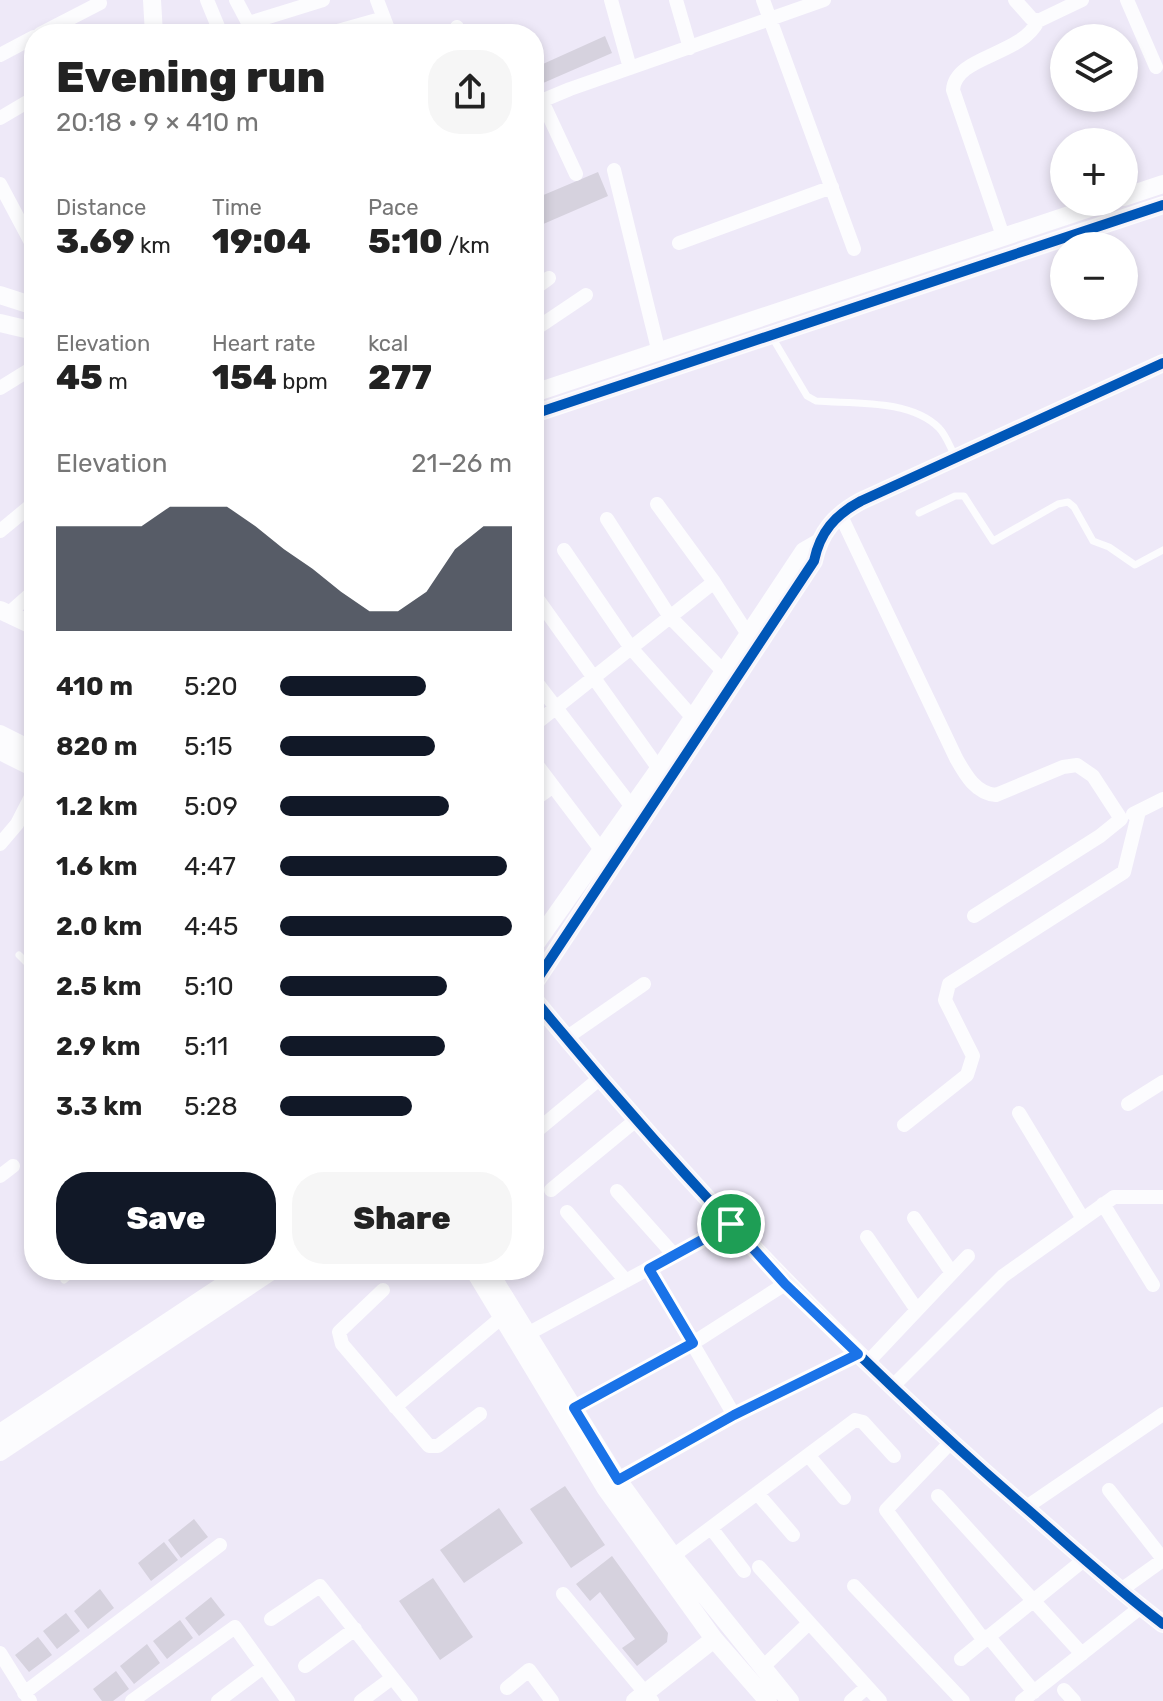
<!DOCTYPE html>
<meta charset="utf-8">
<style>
body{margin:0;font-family:Rubik,sans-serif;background:#f6f6f6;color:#222;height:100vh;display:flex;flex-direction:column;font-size:30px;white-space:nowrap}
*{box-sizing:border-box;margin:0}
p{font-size:26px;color:#767676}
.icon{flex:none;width:44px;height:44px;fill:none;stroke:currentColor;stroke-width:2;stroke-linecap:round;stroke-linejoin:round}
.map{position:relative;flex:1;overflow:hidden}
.side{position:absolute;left:24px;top:24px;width:520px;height:1256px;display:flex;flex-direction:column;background:#fff;border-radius:32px;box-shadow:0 4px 12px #0003}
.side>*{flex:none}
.controls{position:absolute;left:1050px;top:24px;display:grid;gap:16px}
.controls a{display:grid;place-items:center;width:88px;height:88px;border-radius:50%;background:#fff;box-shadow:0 4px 12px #0003;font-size:40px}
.pin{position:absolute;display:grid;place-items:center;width:68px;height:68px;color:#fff;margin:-34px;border:4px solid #fff;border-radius:50%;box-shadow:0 2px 8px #0007}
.round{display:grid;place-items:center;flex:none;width:84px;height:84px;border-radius:32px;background:#f6f6f6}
.headline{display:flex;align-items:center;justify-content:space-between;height:136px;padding:0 32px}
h1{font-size:44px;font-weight:800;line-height:60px}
.stats{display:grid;grid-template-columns:repeat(3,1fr);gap:12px;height:136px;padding:8px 32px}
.stats div{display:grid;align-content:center}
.stats b{font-size:34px;font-weight:800}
.stats small{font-size:22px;font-weight:400}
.stats p{font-size:22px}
.chart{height:224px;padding:16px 32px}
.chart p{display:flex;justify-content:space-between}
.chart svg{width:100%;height:144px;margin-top:8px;fill:#111827;opacity:.7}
.button{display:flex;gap:16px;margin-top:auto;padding:16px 32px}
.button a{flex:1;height:92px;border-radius:32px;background:#111827;color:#fff;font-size:32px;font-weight:800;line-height:92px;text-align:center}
.button a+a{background:#f6f6f6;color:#222}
ul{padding:0 32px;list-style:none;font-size:26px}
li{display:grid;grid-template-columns:128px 96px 1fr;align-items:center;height:60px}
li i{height:20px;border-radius:10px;background:#111827}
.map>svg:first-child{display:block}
</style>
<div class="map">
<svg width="1163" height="1701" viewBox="0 0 1163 1701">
<rect width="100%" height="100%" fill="#eee9f8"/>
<path fill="#d6d2de" d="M605,36L612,53L534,87V68Z
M598,172L608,196L534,228V199Z
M565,1486L605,1545L571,1568L530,1509Z
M499,1508L523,1543L464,1583L440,1550Z
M194,1519L208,1537L181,1558L168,1540Z
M164,1542L178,1560L151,1581L138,1563Z
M612,1556L668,1633L667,1642L637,1666L622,1648L635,1639L600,1592L590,1601L576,1584Z
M433,1578L473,1637L440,1660L399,1601Z
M100,1589L114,1608L88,1629L74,1611Z
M211,1597L225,1615L199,1636L185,1618Z
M66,1613L80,1631L57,1649L43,1631Z
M180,1620L193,1638L167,1659L153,1641Z
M38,1637L52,1655L29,1672L15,1655Z
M147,1644L160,1663L134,1684L120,1666Z
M116,1671L129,1689L113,1701H102L93,1689Z"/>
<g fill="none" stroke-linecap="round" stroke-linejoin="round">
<path stroke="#fcfcfe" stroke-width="7" d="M772,337L807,396L816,401C854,404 910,399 939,428C946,435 950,447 955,456
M919,513L955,496H964L993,541L1058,504L1068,502L1074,507L1093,541L1109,547L1135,565L1163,550
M19,955L34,970
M64,1280L76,1270"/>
<path stroke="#fcfcfe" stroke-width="14" d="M207,0L221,34
M236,0L254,34
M377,0L390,34
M611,0L630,68
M676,0L690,48
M763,0L854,249
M1015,0L1031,18L1038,21L1082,0
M1127,0L1156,67
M249,23L323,0
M457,27L459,34
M40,34L100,3
M327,34L384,18
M0,55L34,37
M542,101L576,174
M534,104L570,89L824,0
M0,118L34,98
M614,170L659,353
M0,184L34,248
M1003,236L953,90C955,56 1021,56 1038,21
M679,243L832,187
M534,289L549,278
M534,330L586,295
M0,388L34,367
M657,504L714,582L749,636
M840,514L956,758C965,774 975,793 996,795L1063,767L1077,765L1093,776L1121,819L1100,836L974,916
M607,519L670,617L724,672
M0,531L34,503
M564,550L631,648L693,718
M534,594L659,769
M7,615L34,591
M534,679L632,807
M534,725L714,582
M534,761L602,851
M534,800L553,786
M1133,814L1163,799
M0,844L17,824L34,791
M566,1038L644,984
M1128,1104L1163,1082
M1019,1113L1083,1219
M904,1125L967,1075L973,1056L945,1000L949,984L1124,872L1139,811
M534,1133L599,1079
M0,1176L13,1166
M551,1190L636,1120
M617,1191L674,1255
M1103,1204L1153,1285
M567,1212L626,1281
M914,1218L952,1273
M867,1237L917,1310
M649,1269L734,1415
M383,1290L339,1332L342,1344L429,1446H438L480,1414
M520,1338L731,1224
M867,1363L968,1256
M892,1387L1003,1276L1114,1197H1163
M395,1407L508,1312
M574,1408L693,1343L785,1284
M950,1443L886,1510L983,1639
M808,1455L844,1498
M618,1480L734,1415L858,1354
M1109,1490L1163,1559
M757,1493L793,1535
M938,1496L1082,1654
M1025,1508L1163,1414
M711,1528L744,1571
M673,1556L855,1420L863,1422L894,1456
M759,1567L880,1701
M854,1586L963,1701
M1121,1590L1163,1560
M563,1594L652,1701
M271,1619L320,1586L411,1701
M988,1636L1034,1692
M0,1653L30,1701
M961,1659L1085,1559
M305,1666L355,1629
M764,1666L809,1623
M507,1688L529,1670L552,1701
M1064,1690L1074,1701
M24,1693L220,1545
M132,1701L235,1627L288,1701
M218,1701L262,1668
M361,1701L392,1678
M851,1701L867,1687
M1022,1701L1141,1607"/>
<path stroke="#fcfcfe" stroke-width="18" d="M152,0L154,34
M1124,197L1163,184
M0,295L34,306
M0,323L34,331
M534,393L1108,202
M534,414L1163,205
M0,610L34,626
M0,734L34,751
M0,751L34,768
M534,946L659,769L804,551L818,543
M534,984L814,561C820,532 835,515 861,501L1163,363
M534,999C687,1185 851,1358 1034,1515C1076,1552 1118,1590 1163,1624
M474,1270L606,1489L714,1639L768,1701
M488,1270L618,1480L673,1556L790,1701
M0,1433L246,1270
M0,1452L273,1270
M635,1701L714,1639"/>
<defs>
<path id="cycleway" d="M534,414L1163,205
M534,984L814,561C820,532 835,515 861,501L1163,363
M534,999C687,1185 851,1358 1034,1515C1076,1552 1118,1590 1163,1624"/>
</defs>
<use href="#cycleway" stroke="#f7f4fb" stroke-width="15"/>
<use href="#cycleway" stroke="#0057b8" stroke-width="10"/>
</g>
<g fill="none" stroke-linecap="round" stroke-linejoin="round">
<defs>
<path id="route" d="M731,1224L785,1284L858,1354L734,1415L618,1480L574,1408L693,1343L649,1269Z"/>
</defs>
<use href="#route" stroke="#fff" stroke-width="16"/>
<use href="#route" stroke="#1a73e8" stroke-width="10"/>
</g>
</svg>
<div class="controls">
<a><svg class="icon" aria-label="layers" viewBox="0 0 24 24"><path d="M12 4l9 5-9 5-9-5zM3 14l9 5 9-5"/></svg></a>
<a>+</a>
<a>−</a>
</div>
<div class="pin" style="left:731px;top:1224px;background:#1e9e55"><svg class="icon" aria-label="arrive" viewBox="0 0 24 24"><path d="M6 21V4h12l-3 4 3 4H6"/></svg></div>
<section class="side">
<div class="headline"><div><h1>Evening run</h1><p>20:18 · 9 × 410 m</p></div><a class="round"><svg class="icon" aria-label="share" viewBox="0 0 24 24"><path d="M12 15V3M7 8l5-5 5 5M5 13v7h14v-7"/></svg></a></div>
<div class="stats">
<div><p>Distance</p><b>3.69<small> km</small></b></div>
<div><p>Time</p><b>19:04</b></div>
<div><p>Pace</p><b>5:10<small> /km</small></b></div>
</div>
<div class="stats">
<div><p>Elevation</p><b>45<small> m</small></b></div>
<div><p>Heart rate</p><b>154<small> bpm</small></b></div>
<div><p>kcal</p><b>277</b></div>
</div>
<div class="chart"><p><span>Elevation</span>21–26 m</p>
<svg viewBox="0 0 160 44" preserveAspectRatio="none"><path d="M0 44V12L10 12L20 12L30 12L40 6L50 6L60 6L70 12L80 19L90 25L100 32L110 38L120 38L130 32L140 19L150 12L160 12V44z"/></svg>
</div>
<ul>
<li><b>410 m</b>5:20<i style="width:63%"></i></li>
<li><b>820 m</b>5:15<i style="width:67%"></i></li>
<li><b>1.2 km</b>5:09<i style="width:73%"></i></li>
<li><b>1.6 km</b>4:47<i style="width:98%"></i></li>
<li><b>2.0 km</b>4:45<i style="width:100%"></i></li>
<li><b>2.5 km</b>5:10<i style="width:72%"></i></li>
<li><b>2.9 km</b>5:11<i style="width:71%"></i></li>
<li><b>3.3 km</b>5:28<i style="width:57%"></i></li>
</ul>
<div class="button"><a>Save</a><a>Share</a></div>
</section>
</div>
